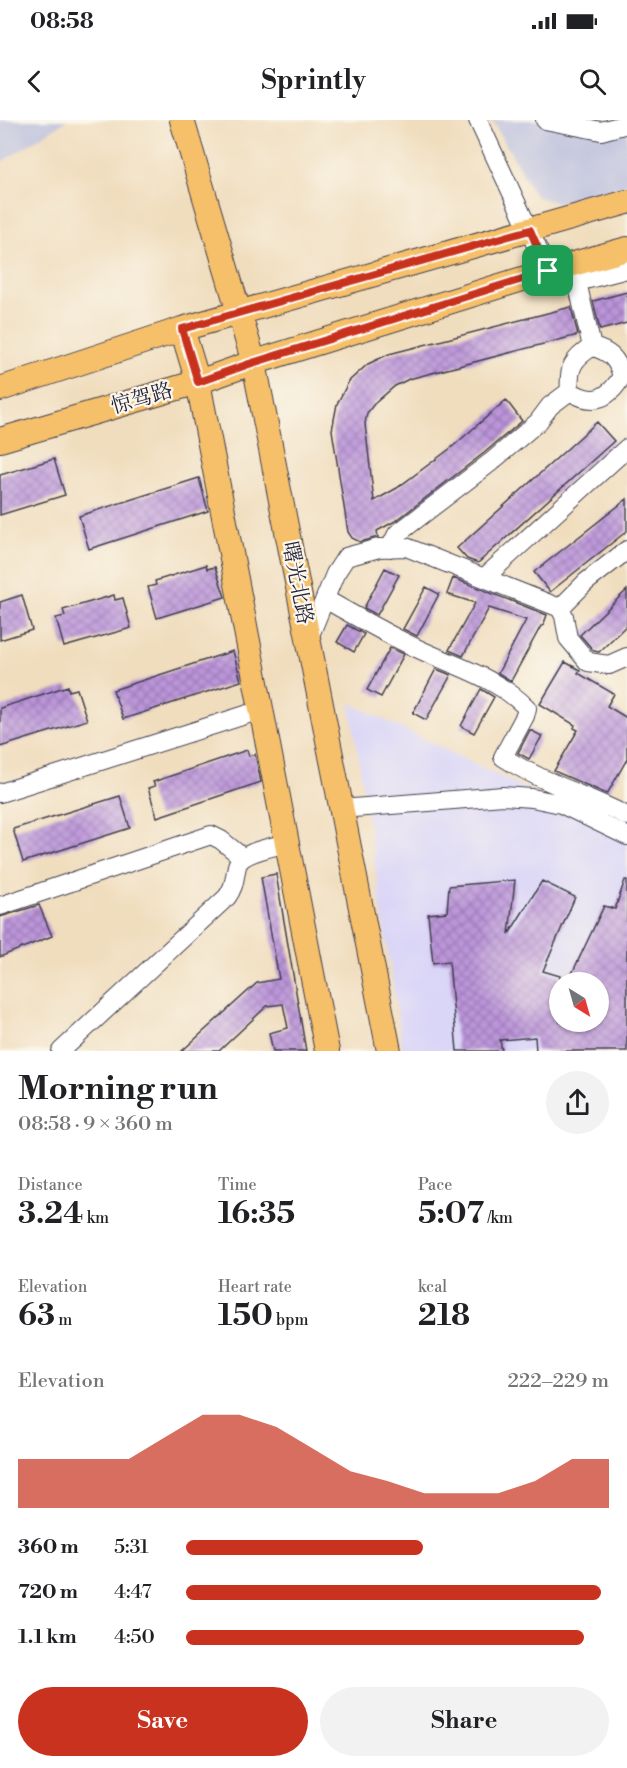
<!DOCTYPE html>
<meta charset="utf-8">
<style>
body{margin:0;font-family:"Libre Bodoni","Noto Serif SC",serif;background:#f2f2f2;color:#202124;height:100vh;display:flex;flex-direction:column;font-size:22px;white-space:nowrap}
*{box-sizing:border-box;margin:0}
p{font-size:20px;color:#757577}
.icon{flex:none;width:33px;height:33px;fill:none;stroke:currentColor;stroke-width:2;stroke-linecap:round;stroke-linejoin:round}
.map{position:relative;height:931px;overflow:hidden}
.side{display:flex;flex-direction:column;background:#fff;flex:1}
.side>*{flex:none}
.needle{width:39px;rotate:143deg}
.tools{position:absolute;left:549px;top:852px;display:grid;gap:12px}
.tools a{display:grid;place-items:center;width:60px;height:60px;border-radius:50%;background:#fff;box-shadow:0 2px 4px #0004;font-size:30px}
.pin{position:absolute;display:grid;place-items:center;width:51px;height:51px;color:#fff;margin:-26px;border-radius:12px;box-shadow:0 3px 9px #0006}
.round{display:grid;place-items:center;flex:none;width:63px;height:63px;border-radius:32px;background:#f2f2f2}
.head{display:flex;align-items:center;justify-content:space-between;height:102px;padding:0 18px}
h1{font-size:33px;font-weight:800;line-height:45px}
.stats{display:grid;grid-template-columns:repeat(3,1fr);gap:9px;height:102px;padding:6px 18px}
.stats div{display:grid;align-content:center}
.stats b{font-size:30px;font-weight:800}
.stats small{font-size:16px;font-weight:400}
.stats p{font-size:16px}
.chart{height:168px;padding:12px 18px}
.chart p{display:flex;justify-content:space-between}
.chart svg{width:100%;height:108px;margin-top:6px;fill:#c8321e;opacity:.7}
.primary-button{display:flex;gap:12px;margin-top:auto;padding:12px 18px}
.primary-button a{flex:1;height:69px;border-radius:36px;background:#c8321e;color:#fff;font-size:24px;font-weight:800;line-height:69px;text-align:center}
.primary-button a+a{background:#f2f2f2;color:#202124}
ul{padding:0 18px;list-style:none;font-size:20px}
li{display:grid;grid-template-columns:96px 72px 1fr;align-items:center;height:45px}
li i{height:15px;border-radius:8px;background:#c8321e}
.status{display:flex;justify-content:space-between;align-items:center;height:42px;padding:0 30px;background:#fff;direction:ltr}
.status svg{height:16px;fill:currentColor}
header{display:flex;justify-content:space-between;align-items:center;height:78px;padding:0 18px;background:#fff;font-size:27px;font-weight:800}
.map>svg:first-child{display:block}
</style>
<div class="status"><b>08:58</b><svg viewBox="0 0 49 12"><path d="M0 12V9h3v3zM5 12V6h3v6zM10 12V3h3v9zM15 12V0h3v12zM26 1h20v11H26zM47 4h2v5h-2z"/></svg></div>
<header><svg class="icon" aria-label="back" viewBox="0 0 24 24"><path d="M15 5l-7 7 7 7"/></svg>Sprintly<svg class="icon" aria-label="search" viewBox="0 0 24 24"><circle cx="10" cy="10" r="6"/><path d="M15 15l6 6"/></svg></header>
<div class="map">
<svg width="627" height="931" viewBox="0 0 627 931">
<defs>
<pattern id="building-cross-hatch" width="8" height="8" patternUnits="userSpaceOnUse" patternTransform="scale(1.5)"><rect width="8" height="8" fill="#bc95da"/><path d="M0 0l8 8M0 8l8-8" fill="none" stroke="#9879b2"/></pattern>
</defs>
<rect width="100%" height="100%" fill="#fbf7ec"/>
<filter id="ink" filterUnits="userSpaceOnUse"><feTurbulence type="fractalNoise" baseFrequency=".0167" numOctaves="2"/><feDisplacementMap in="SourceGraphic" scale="12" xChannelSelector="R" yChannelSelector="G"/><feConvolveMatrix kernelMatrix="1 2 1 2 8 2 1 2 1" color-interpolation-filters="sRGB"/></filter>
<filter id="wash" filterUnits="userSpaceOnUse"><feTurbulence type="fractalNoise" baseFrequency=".008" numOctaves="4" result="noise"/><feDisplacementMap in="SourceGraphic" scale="24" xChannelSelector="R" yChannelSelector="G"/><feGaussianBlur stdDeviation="1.35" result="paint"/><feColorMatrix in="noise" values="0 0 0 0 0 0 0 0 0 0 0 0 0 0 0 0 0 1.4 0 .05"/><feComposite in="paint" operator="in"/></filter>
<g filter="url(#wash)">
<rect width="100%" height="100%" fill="#f0ddbd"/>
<path fill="#dad6f7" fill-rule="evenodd" d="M350,583L627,718V931H403ZM560,862H598V902H560Z"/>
<path fill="#c0c2dd" d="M0,0H67L0,43Z
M492,0H627V65L564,84L536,77Z"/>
<g id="blocks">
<path fill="url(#building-cross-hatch)" d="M627,172V203L600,210L593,181Z
M571,187L578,215L409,259L395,266L374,284L367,293L365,304L374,381L397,368L451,328L506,280L522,301L484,333L397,400L377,411L378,417L360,422L352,418L348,412L332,310L337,284L349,261L368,244L389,234Z
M597,302L614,321L478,443L467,439L457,428Z
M54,339L65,375L0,395V355Z
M199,358L208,391L89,429L79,396Z
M627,379V411L550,472L534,452Z
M206,445L207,449L215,447L225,477L157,498L148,467L156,465L155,461Z
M385,448L399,455L377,495L364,488Z
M453,458L547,495L543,506H541L511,561L498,553L526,500L489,488L463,536L449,530L475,483L447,474Z
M426,467L439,474L417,516L403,509Z
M627,470V505L599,532L594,531L580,515Z
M22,475L32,510L0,520V482Z
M114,475L115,480L123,478L131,508L64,527L56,498L65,496L63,490Z
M347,505L364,514L354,532L337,522Z
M390,528L404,534L381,577L367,570Z
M233,531L241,561L123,599L113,570Z
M565,542L580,550L578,553L614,574L607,586L627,598V639L607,674L554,651L578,610L574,608L575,605L540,584Z
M436,549L451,555L426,600L413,593Z
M68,566L69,571L77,569L87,600L0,627V588Z
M481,569L494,577L474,613L461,606Z
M530,610L542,616L529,639L518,633Z
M247,630L249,636L255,634L261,662L157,697L148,668L155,666L153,662Z
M120,676L130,708L23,742L13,709Z
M276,754L306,931H273L269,913L288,908L283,884L267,886L219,931H182L257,863L279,859L261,757Z
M515,760L509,814L542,761L575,777L543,851L560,856V902H598V862H568L604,786L615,789L625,760H627V931H536L535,917L500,920L502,931H457L449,841L433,843L428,794L447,792L449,766Z
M39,785L52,816L0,837V797Z"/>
</g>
</g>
<g filter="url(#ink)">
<use href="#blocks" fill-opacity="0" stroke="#413e4e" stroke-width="1.5"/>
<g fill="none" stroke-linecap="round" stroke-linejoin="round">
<defs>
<path id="minor" d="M478,0L548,151L577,162L627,149
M545,0L601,11L627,4
M577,162L592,227
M390,428L397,414L491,342L538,302L550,286L570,271C568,249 572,239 592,227C609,231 617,238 622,256C609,279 593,286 570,271
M484,458L627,328
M325,479C353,495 381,511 410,525C450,545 494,555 527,588L525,596L503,637C541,662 586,675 627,696
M560,488L586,462L627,430
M308,520L335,454L346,437L379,428L406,427L560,488L564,496L568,518L588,542L609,545L627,537
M0,673L261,590
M341,689L503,676L532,678L561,684L627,716
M0,786L211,715L221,720L242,737
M61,931L227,777C235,766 234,759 237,746C240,732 274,727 287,723"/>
<path id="major" d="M182,0L254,243L389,931
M182,209L198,262L327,931
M0,269L182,209L627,82
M0,320L198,262L249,244L548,151L627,129"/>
</defs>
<use href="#minor" stroke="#413e4e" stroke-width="20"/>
<use href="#major" stroke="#413e4e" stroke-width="26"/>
<use href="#minor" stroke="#fff" stroke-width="18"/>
<use href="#major" stroke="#f6c06b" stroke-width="24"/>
</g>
</g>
<g fill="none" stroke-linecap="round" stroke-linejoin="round" filter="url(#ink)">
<defs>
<path id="route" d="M530,110L548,151L249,244L198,262L182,209Z"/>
</defs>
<use href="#route" stroke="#fff" stroke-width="12"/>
<use href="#route" stroke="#c8321e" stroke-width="8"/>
</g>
<g text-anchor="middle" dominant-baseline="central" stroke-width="4.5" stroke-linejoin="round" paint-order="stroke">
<g font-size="21" fill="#22223b" stroke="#fbf7ec">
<text transform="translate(142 279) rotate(-16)">惊驾路</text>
<text transform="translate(297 463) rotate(79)">曙光北路</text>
</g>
</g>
</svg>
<div class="tools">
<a><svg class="needle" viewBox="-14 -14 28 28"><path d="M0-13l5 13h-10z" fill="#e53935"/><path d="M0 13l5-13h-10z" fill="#757577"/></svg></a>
</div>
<div class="pin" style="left:548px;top:151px;background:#1e9e55"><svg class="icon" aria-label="arrive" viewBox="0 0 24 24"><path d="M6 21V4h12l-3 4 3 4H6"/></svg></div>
</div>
<section class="side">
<div class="head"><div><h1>Morning run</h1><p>08:58 · 9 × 360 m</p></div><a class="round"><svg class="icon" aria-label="share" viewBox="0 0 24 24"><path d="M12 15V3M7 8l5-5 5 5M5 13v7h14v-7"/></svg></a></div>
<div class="stats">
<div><p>Distance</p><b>3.24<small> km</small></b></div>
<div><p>Time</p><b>16:35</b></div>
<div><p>Pace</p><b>5:07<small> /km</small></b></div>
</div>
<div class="stats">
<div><p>Elevation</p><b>63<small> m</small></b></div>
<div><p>Heart rate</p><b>150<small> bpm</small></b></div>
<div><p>kcal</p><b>218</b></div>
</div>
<div class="chart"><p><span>Elevation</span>222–229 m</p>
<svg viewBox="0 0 160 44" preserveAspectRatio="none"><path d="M0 44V24L10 24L20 24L30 24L40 15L50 6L60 6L70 11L80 20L90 29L100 33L110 38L120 38L130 38L140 33L150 24L160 24V44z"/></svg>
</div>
<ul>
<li><b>360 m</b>5:31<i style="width:56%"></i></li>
<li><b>720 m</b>4:47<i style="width:98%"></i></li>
<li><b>1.1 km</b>4:50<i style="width:94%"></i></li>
</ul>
<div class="primary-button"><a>Save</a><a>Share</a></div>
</section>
